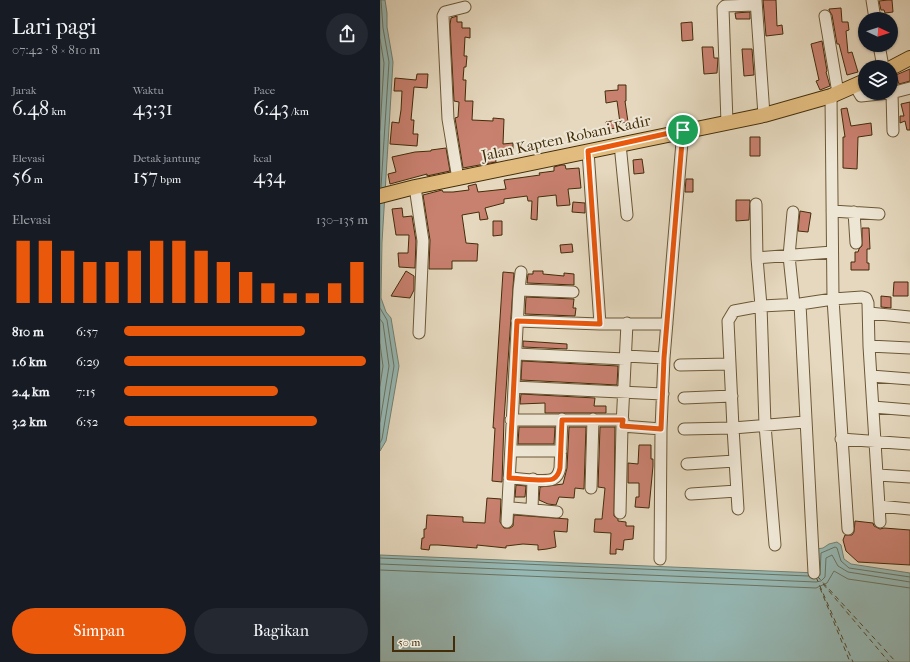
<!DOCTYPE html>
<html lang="id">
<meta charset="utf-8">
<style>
body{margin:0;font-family:"IM FELL French Canon",serif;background:#242831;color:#f1f3f6;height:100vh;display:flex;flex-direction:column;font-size:15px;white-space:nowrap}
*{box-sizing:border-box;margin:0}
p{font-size:13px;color:#9ea1a6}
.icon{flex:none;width:22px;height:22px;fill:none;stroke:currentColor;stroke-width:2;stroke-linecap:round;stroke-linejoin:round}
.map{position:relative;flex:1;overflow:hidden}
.drawer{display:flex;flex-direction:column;background:#171b24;width:380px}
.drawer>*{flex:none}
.needle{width:26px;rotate:94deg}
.buttons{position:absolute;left:478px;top:12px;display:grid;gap:8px}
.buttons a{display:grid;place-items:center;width:40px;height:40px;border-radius:50%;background:#171b24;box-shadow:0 1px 3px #0004;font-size:20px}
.scale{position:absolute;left:12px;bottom:10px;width:63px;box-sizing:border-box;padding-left:4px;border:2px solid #432d09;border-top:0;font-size:11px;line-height:14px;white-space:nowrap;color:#432d09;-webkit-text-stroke:3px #eee6d5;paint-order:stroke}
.pin{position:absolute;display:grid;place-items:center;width:34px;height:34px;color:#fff;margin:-17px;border:2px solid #fff;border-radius:50%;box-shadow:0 1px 4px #0007}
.round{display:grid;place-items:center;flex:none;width:42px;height:42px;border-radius:21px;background:#242831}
.summary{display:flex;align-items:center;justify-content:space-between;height:68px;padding:0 12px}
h1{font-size:22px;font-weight:600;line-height:30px}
.metrics{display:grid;grid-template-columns:repeat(3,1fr);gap:6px;height:68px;padding:4px 12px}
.metrics div{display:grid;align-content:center}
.metrics b{font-size:20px;font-weight:600}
.metrics small{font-size:11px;font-weight:400}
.metrics p{font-size:11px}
.chart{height:112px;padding:8px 12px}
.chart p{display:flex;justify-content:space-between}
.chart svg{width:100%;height:72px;margin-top:4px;stroke:#ea580c;stroke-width:6}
.button{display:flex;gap:8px;margin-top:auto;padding:8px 12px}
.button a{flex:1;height:46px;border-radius:24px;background:#ea580c;color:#fff;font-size:16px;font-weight:600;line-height:46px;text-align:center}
.button a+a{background:#242831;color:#f1f3f6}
ul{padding:0 12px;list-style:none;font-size:13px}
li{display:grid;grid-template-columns:64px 48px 1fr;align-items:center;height:30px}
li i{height:10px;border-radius:5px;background:#ea580c}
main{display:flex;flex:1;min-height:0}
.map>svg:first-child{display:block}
</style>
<main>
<section class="drawer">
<div class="summary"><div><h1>Lari pagi</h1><p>07:42 · 8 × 810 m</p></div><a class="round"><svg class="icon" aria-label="share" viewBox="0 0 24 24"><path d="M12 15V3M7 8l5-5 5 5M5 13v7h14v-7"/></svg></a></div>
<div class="metrics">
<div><p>Jarak</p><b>6.48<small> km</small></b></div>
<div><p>Waktu</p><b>43:31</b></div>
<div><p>Pace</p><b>6:43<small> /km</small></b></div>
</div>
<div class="metrics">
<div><p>Elevasi</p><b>56<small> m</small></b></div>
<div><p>Detak jantung</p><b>157<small> bpm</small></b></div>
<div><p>kcal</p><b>434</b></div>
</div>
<div class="chart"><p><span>Elevasi</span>130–135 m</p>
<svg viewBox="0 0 160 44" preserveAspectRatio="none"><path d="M5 44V6M15 44V6M25 44V12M35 44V19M45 44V19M55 44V12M65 44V6M75 44V6M85 44V12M95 44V19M105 44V25M115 44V32M125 44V38M135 44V38M145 44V32M155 44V19"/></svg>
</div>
<ul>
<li><b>810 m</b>6:57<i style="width:74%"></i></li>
<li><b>1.6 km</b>6:29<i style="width:99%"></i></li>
<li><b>2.4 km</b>7:15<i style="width:63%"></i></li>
<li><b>3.2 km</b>6:52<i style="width:79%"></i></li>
</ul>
<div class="button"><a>Simpan</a><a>Bagikan</a></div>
</section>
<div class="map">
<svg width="530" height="662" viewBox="0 0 530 662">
<rect width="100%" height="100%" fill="#e5d8be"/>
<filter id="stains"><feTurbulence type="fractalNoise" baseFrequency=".005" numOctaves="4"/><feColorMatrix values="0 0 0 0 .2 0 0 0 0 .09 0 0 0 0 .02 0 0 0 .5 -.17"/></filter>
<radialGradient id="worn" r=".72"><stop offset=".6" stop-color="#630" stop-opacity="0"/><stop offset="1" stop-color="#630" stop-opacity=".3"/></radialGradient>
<path fill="#96b9b6" stroke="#758171" d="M0,0H5L7,13V27L13,62L2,242L1,298L6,312L11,318L19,366L6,441L0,451Z
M457,542L461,545L464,559L471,564L530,573V662H0V555L437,573V549L443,548L449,544Z"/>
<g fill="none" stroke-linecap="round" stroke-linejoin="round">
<path stroke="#6c7360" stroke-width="1" d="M1,0L3,28L9,62L1,187
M0,39L4,63L0,130
M0,308L7,320L14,366L2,439L0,443
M0,319L3,323L9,366L0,422
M0,344L3,366L0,386
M0,558L428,576
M0,564L436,582L441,581L445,577L446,558L452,555L458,566L468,572L530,582
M0,570L436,588L447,583L454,571L468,579L530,588
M440,575L441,553L455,547L457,548L461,561L469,568L530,577"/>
<path stroke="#54492c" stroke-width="1" stroke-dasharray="5 4" stroke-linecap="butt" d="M437,576L516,662
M436,577L473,662
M443,584L509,662
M440,588L470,662"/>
</g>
<path fill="#c8806f" stroke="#432d09" d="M383,0H396L397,26L402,25L403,34L386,36Z
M508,0H512L513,12L505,13L504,10H501L499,1Z
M461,8L462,22H468L469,30L466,31L468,53L472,52L478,72L467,75L459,44H457L452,15L449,10V9Z
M370,12V19H356L355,13Z
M77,16V22H82V28H90V38L85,37L84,56H87L86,67H84L83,80H86L85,101H93L92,120L113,121V118L124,119L123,144L133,143V154L115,155L116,162L83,168L75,118L78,117L79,102L74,101L70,25L71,18Z
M312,22L313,40L302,41L301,23Z
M442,41L447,71L446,72L450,86L440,90L436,81L439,80L431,44Z
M322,47H333L334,58H338L337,73L324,74Z
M362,49H372L374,75L364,76Z
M530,69V81L519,84L516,75Z
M37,74H48L47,88L34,87L31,120H34L33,134H38L37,146L10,144L12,122L19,123L21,110L22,91H14L15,78L36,80Z
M238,85H246V101H245L248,122L240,123L237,101L226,103L225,91L238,90Z
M530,102V130H527L525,121L520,123V116H524L521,104Z
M467,108L471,126L491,123L492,135L478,137L477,169L463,168V137H465L461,109Z
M238,120L239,128L227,129L226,122Z
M370,137H380V156H370Z
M66,148L70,171L47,176V174L10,184L8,174L16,172L12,157L35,152L51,151V150Z
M262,159L264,173L254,174L253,160Z
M181,165H185L186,169L199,168L201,188L188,189L190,205L177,206L176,195L158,197L157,220L151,219L152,201H148L147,196L124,199V203L105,208L108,219L100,220L99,212L82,215L86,243L98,244L97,261H72V269H49L50,240L43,195L62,190L63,192H73L89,190L88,186L96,184L98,192L126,189L124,180L160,175L159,173L174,171V167Z
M306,179H313V192H305Z
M356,200H370L369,220L356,221Z
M193,202L205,203V213L192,212Z
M22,208L23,217L32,216L36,241L35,268L19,267L18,253H28L29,235H16L12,209Z
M420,211L431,213L428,232L418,231Z
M113,221H122V235L113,236Z
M482,228H489L490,249H487V263H489V270H471V262H475V252H478L479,249L482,246Z
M192,244L193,252L181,253L180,245Z
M26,271L34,276V290L30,298L11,296Z
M153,271H163V274L184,276V273L194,274V285L147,283L148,274H153Z
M123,272L134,273L124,420L122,482L112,481L115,428H113Z
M514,282H528V296H513Z
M501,296L511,297V308L501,307Z
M146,297L194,299L193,308H196L195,316L145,314Z
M143,341L187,344V349L143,347Z
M142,361L238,366L237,385L141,380Z
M141,394L215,398L214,406H226V413H165V403L140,404Z
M139,427H175L174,444H138Z
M189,427H206L204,489L195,488L194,498L179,497L176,505L168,504L159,500L160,487L183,484L187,468Z
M220,427H235L234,516L238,519V521L246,522V526H254L253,539L244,540L243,550L236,549V554H230L231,533L214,532L215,519H222L225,488L218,487Z
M259,445H271V459H273V466L269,508L255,507L256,497H259V483H248V463L258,464Z
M136,485L146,486L145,497H135Z
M107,498L121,499L120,522L124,528H130L133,526L134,515L188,519L187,532L174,531L176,547L167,549L158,550V545L143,544L126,546V548L97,545V548L58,545H50L49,550L41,549L42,538H44V529H46L47,515L83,517V522L105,523Z
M475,521L493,523L494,526L500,529L504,528L530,530V565L478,562L466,551L463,540L465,535H472L474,532Z"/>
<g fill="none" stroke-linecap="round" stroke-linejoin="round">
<defs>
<path id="minor" d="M376,0L384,115
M492,0L495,19
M445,16L458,93
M499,45L503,67
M475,86L481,96L509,93
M511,93L530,88
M512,93L513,131
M347,123L343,8L345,6L376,5
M240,144L247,215
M208,151L220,324
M78,179L68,119L63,16L65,12L85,7
M35,187L43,241L39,333
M376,204L377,258L381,306L420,304L453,299L451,96
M452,211L499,214
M413,212L409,256L414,304
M474,212L476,243
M377,258L452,252
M139,290L141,272
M420,304L434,573
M489,313L530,317
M137,321L220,324H287
M489,346L530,348
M136,354L245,359
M246,356L284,358
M300,365L350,364
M491,376L530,379
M134,387L283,394
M304,398L352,396
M493,407L530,410
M131,420H243
M242,426L281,429
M304,429L353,428L358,509
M461,439L530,444
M131,451H181
M307,464L355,461
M498,475L530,477
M129,478C140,478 164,483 173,479C177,477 179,473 180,468L182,419
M211,488L213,419
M311,494L357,491
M499,506L530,509
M132,508L177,512
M152,510L153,479
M240,513L242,426L247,323
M127,522L139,290L193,292
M468,529L453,299L482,297L486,298L488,303L489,346L500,522
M395,545L385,425L381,306L354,311L348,321L353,428L425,422
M280,559L281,429L284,358L303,130"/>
<path id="major" d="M511,68L530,58
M0,196L35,187L384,115L451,96L485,81"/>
</defs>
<use href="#minor" stroke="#6c5836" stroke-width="13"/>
<use href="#major" stroke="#432d09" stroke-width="16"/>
<use href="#minor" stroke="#eee6d5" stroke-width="11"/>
<use href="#major" stroke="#e2bc7f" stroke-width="14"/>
</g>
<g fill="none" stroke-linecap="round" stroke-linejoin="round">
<defs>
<path id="route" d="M303,130L284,358L281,429L242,426L243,420H182L180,468C179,473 177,477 173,479C164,482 139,478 129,478L137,321L220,324L208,151Z"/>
</defs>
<use href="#route" stroke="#fff" stroke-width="8"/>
<use href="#route" stroke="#ea580c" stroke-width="5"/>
</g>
<g text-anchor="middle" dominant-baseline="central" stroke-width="4" stroke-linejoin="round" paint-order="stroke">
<g font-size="15" fill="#432d09" stroke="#eee6d5">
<text transform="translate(186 138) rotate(-12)">Jalan Kapten Robani Kadir</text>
</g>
</g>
<rect width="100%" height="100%" filter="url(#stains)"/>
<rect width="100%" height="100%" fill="url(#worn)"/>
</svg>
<div class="buttons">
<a><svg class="needle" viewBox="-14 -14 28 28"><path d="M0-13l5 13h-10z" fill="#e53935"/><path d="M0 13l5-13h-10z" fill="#9ea1a6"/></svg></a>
<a><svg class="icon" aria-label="layers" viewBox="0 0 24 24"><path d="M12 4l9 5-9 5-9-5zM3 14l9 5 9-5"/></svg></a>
</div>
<div class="scale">50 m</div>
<div class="pin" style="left:303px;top:130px;background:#1e9e55"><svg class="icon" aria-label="arrive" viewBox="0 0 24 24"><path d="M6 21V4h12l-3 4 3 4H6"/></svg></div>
</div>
</main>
